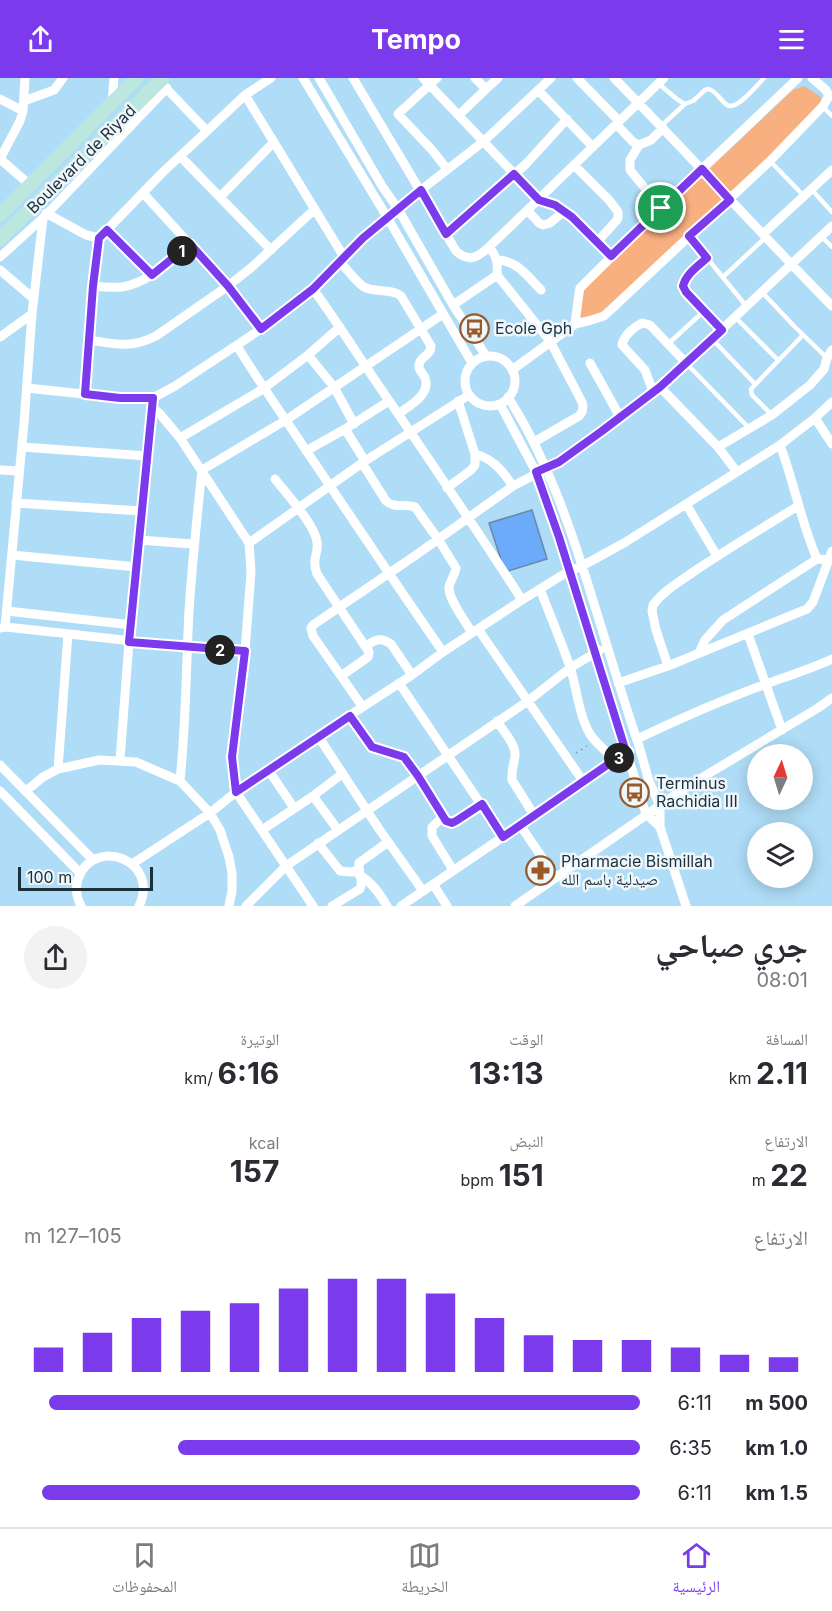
<!DOCTYPE html>
<html lang="ar">
<meta charset="utf-8">
<style>
body{margin:0;font-family:Inter,"Noto Naskh Arabic",sans-serif;background:#f2f2f3;color:#2b2b33;direction:rtl;height:100vh;display:flex;flex-direction:column;font-size:22px;white-space:nowrap}
*{box-sizing:border-box;margin:0}
p{font-size:20px;color:#7c7c81}
.icon{flex:none;width:33px;height:33px;fill:none;stroke:currentColor;stroke-width:2;stroke-linecap:round;stroke-linejoin:round}
.map{position:relative;height:828px;overflow:hidden;direction:ltr}
.panel{display:flex;flex-direction:column;background:#fff;flex:1}
.panel>*{flex:none}
.needle{width:39px;rotate:4deg}
.tools{position:absolute;left:747px;top:666px;display:grid;gap:12px}
.tools a{display:grid;place-items:center;width:66px;height:66px;border-radius:50%;background:#fff;box-shadow:0 3px 15px #0003;font-size:30px}
.scale{position:absolute;left:18px;bottom:15px;width:135px;box-sizing:border-box;padding-left:6px;border:3px solid #1e303a;border-top:0;font-size:16px;line-height:21px;white-space:nowrap;color:#1e303a;-webkit-text-stroke:4px #eef7fc;paint-order:stroke}
.pin{position:absolute;display:grid;place-items:center;width:51px;height:51px;color:#fff;margin:-26px;border:3px solid #fff;border-radius:50%;box-shadow:0 2px 6px #0007}
.km{position:absolute;width:30px;height:30px;margin:-15px;border-radius:50%;background:#222;color:#fff;font-size:16px;line-height:30px;text-align:center}
.round{display:grid;place-items:center;flex:none;width:63px;height:63px;border-radius:32px;background:#f2f2f3}
.overview{display:flex;align-items:center;justify-content:space-between;height:102px;padding:0 24px}
h1{font-size:33px;font-weight:700;line-height:45px}
.stats{display:grid;grid-template-columns:repeat(3,1fr);gap:9px;height:102px;padding:6px 24px}
.stats div{display:grid;align-content:center}
.stats b{font-size:30px;font-weight:700}
.stats small{font-size:16px;font-weight:400}
.stats p{font-size:16px}
.chart{height:168px;padding:12px 24px}
.chart p{display:flex;justify-content:space-between}
.chart svg{width:100%;height:108px;margin-top:6px;stroke:#7c3aed;stroke-width:6}
ul{padding:0 24px;list-style:none;font-size:20px}
li{display:grid;grid-template-columns:96px 72px 1fr;align-items:center;height:45px}
li i{height:15px;border-radius:8px;background:#7c3aed}
header{display:flex;justify-content:space-between;align-items:center;height:78px;padding:0 24px;background:#7c3aed;color:#fff;font-size:27px;font-weight:700}
.tab-bar{display:flex;justify-content:space-around;align-items:center;height:84px;border-top:2px solid #e1e1e2;background:#fff;font-size:16px;color:#7c7c81}
.tab-bar a{display:grid;justify-items:center;gap:3px}
.tab-bar .current{color:#7c3aed}
.map>svg:first-child{display:block}
</style>
<header><svg class="icon" aria-label="menu" viewBox="0 0 24 24"><path d="M4 6h16M4 12h16M4 18h16"/></svg>Tempo<svg class="icon" aria-label="share" viewBox="0 0 24 24"><path d="M12 15V3M7 8l5-5 5 5M5 13v7h14v-7"/></svg></header>
<div class="map">
<svg width="832" height="828" viewBox="0 0 832 828">
<rect width="100%" height="100%" fill="#afdcf6"/>
<path fill="#f8b080" d="M804,8L820,18L823,28L602,243L578,247L582,210L793,12Z"/>
<path fill="#6cabf9" stroke="#6c87a8" stroke-width="1.5" d="M532,432L547,481L505,494L489,445Z"/>
<g fill="none" stroke-linecap="round" stroke-linejoin="round">
<path stroke="#789baf" stroke-width="1.5" stroke-dasharray="1.5 4.5" stroke-linecap="butt" d="M576,675L587,668"/>
<path stroke="#fff" stroke-width="4.5" d="M659,6L678,22L685,26L693,23L705,12L709,11C717,14 720,22 727,27C737,33 757,7 764,0
M823,29L832,38
M661,48L685,26
M770,83L804,118
M811,111L832,134
M821,158L832,169
M690,159L747,229
M707,180C698,188 686,196 683,208L721,251
M723,199L765,160
M762,214L794,248L827,280
M735,239L778,282
M712,261L755,306
M668,266L704,233
M686,285L749,350
M772,337L752,317L751,311L803,257"/>
<path stroke="#fff" stroke-width="9" d="M303,0L387,139L472,285
M319,0L382,108L398,131L453,227L486,278
M353,0L456,173C469,185 478,179 489,169
M423,0L539,122C571,132 590,154 611,178
M437,0L398,36L432,72L447,91
M475,0L486,11L498,0
M577,0L619,43
M614,0C688,75 758,153 832,228
M812,0L826,12L829,18
M163,7L207,53L245,17L271,0
M538,12L593,69
M245,17L344,179
M0,21L23,33
M24,23L54,12L63,0
M112,25L114,0
M459,37L486,11
M616,46L633,64L639,67L651,62L663,50
M639,67L630,82V92L661,130
M180,78L271,172
M0,81L20,43L23,33L25,0
M0,81L30,107
M574,87L609,122L618,134V140L616,143L598,163
M143,115L228,208L261,251
M220,119L274,64
M528,133L539,145L543,147L550,145L564,133
M46,135L86,157L99,160
M107,152L152,197
M446,156L526,86L567,41
M763,156L832,92
M0,179L43,140L167,10
M497,182C517,182 528,199 541,212
M340,184C347,191 356,204 364,209C375,215 391,210 401,218L431,268C431,278 420,278 419,287C418,292 423,295 425,300C431,317 409,328 398,336
M0,192L34,221
M497,197C498,186 497,178 489,169L664,0
M93,208C102,209 112,210 122,209C148,205 170,183 190,166
M313,211C340,248 364,287 390,324C435,390 479,455 522,522
M453,227L497,197L550,263L582,324L583,328L582,334L579,338L534,364
M575,246L579,215L580,210L585,205L661,130L798,0
M0,259L32,236
M89,262C116,266 130,271 156,258L228,208L252,189L315,131
M237,268C253,294 270,319 287,344C339,421 390,498 443,574
M308,277L334,309L354,346
M465 303a25 25 0 1 1 50 0a25 25 0 1 1-50 0Z
M590,285L620,339
M512,292L575,246L588,243L604,238L770,83L823,28L829,18H832
M660,309L718,369L737,394
M27,310L120,320H153L175,308L261,251L313,211L363,160L421,112L484,63L551,0
M653,314L645,292L622,267C624,257 634,249 642,245L650,247L686,285
M85,316L93,208L99,160L163,94L207,53
M508,319C547,380 570,448 591,516C607,567 622,618 639,668L649,703L660,728V749L686,828
M500,326L536,394L559,459L646,736L660,749
M152,329L160,336L180,360L249,465L251,494L245,573L232,679L233,699L236,714L313,828
M815,340L832,366
M345,351L365,383
M180,360L263,311L308,277L340,249
M780,367C794,404 801,444 817,481
M22,369L147,378
M718,369L772,337L810,307L824,291L827,280L832,272
M306,373L345,351L389,323
M475,376C493,381 502,392 513,408
M362,385L386,423C395,431 405,425 415,429L438,461L456,490C455,497 450,503 449,509C448,521 466,544 472,555
M0,392L19,393
M275,401C286,415 315,447 317,464C319,476 311,480 317,496L369,574L368,579L341,598
M447,410L471,392L475,387V376L458,323
M16,425L141,433
M686,426L717,478
M139,462L193,466
M249,465L365,383L469,317
M12,477L137,489
M540,511C550,537 561,563 570,589C577,610 579,641 592,659C598,667 608,674 614,683
M7,533L132,547
M5,549L24,345L32,236L43,140
M0,550L5,549C85,557 165,568 245,573
M478,551L583,703
M748,556L782,652
M366,568C376,561 381,559 391,566L412,597
M699,575L705,562L723,542L817,481L832,482
M668,588L656,552L652,533L653,527C664,512 681,503 696,492C729,470 764,449 798,428
M399,605L503,759
M618,605L668,588L807,531L813,524L832,473
M362,628L313,558L311,550L313,547L416,477L513,408L559,384L602,353L653,314L686,285L832,148
M350,637L372,669L403,679L418,698L446,743L452,745L456,743L482,726
M497,643C503,653 516,666 515,678C514,686 511,693 512,702L534,737
M318,658L379,751L423,813
M637,661C679,641 722,622 766,606C788,598 810,591 832,581
M120,682L129,564L152,326
M0,687L93,782
M58,691L68,556
M269,693L294,730
M180,703C186,646 186,590 189,533C192,486 197,439 202,392L286,342L443,236
M0,713L80,795
M26,713L43,699L58,691L99,682L136,684L180,703L210,735L220,752L229,779L232,795V813L229,828
M313,718L342,696
M443,739L432,749V758L453,792
M520,747L556,800
M262,752L313,718L338,752
M318,765L340,793L352,794L358,792
M132,786L210,735L236,714L318,658L412,597L443,574L522,522L569,493L582,488L624,465L780,367L815,340L832,324
M359,797C372,804 380,816 387,828
M433,806L447,828
M81,828C77,820 75,810 78,801C93,757 161,782 139,828
M246,828L286,788L528,623L570,590L600,572
M332,828L360,811C364,803 358,794 359,785L388,764
M401,828L630,673
M515,828L688,708L818,630L832,620"/>
<path stroke="#bce7de" stroke-width="14" d="M0,137L137,0
M0,161L163,0"/>
</g>
<g fill="none" stroke-linecap="round" stroke-linejoin="round">
<defs>
<path id="route" d="M702,91L730,122L689,158L707,180C698,188 686,196 683,208L686,214L722,252L660,309L602,353L559,384L536,394L559,459L626,674L503,759L482,726L456,743L452,745L446,743L418,698L404,679L372,669L350,638L236,714L232,679L245,573L129,564L153,320H120L85,316L93,208L99,160L107,152L152,197L190,166L228,208L261,251L313,211L363,160L421,112L446,156L514,96L539,122L555,127L572,139L611,178Z"/>
</defs>
<use href="#route" stroke="#fff" stroke-width="12"/>
<use href="#route" stroke="#7c3aed" stroke-width="8"/>
</g>
<defs>
<symbol id="bus-ring" viewBox="-11 -11 22 22"><circle r="9.5" fill="#eef7fc" stroke="#9b5927" stroke-width="1.5"/><path d="M-5-6H5V4H4V6H2V4H-2V6H-4V4H-5ZM-3.5-4V0h7V-4ZM-3.5 1.2v1.5H-2V1.2ZM2 1.2v1.5H3.5V1.2Z" fill="#9b5927"/></symbol>
<symbol id="pharmacy-ring" viewBox="-11 -11 22 22"><circle r="9.5" fill="#eef7fc" stroke="#9b5927" stroke-width="1.5"/><path d="M-2-6h4v4h4v4h-4v4h-4v-4h-4v-4h4Z" fill="#9b5927"/></symbol>
</defs>
<g fill-rule="evenodd">
<use href="#bus-ring" x="458" y="234" width="33" height="33"/>
<use href="#bus-ring" x="618" y="698" width="33" height="33"/>
<use href="#pharmacy-ring" x="524" y="776" width="33" height="33"/>
</g>
<g text-anchor="middle" dominant-baseline="central" stroke-width="5" stroke-linejoin="round" paint-order="stroke">
<g font-size="16" fill="#1e303a" stroke="#eef7fc">
<text transform="translate(81 81) rotate(-45)">Boulevard de Riyad</text>
</g>
<g font-size="16" fill="#1e303a" stroke="#eef7fc" text-anchor="start">
<text x="495" y="250">Ecole Gph</text>
<text x="656" y="705">Terminus<tspan x="656" dy="18">Rachidia III</tspan></text>
<text x="561" y="783">Pharmacie Bismillah<tspan x="561" dy="18">صيدلية باسم الله</tspan></text>
</g>
</g>
</svg>
<div class="tools">
<a><svg class="needle" viewBox="-14 -14 28 28"><path d="M0-13l5 13h-10z" fill="#e53935"/><path d="M0 13l5-13h-10z" fill="#7c7c81"/></svg></a>
<a><svg class="icon" aria-label="layers" viewBox="0 0 24 24"><path d="M12 4l9 5-9 5-9-5zM3 14l9 5 9-5"/></svg></a>
</div>
<div class="scale">100 m</div>
<div class="pin" style="left:661px;top:130px;background:#1e9e55"><svg class="icon" aria-label="arrive" viewBox="0 0 24 24"><path d="M6 21V4h12l-3 4 3 4H6"/></svg></div>
<b class="km" style="left:182px;top:173px">1</b>
<b class="km" style="left:220px;top:572px">2</b>
<b class="km" style="left:619px;top:680px">3</b>
</div>
<section class="panel">
<div class="overview"><div><h1>جري صباحي</h1><p>08:01</p></div><a class="round"><svg class="icon" aria-label="share" viewBox="0 0 24 24"><path d="M12 15V3M7 8l5-5 5 5M5 13v7h14v-7"/></svg></a></div>
<div class="stats">
<div><p>المسافة</p><b>2.11<small> km</small></b></div>
<div><p>الوقت</p><b>13:13</b></div>
<div><p>الوتيرة</p><b>6:16<small> /km</small></b></div>
</div>
<div class="stats">
<div><p>الارتفاع</p><b>22<small> m</small></b></div>
<div><p>النبض</p><b>151<small> bpm</small></b></div>
<div><p>kcal</p><b>157</b></div>
</div>
<div class="chart"><p><span>الارتفاع</span>105–127 m</p>
<svg viewBox="0 0 160 44" preserveAspectRatio="none"><path d="M5 44V34M15 44V28M25 44V22M35 44V19M45 44V16M55 44V10M65 44V6M75 44V6M85 44V12M95 44V22M105 44V29M115 44V31M125 44V31M135 44V34M145 44V37M155 44V38"/></svg>
</div>
<ul>
<li><b>500 m</b>6:11<i style="width:96%"></i></li>
<li><b>1.0 km</b>6:35<i style="width:75%"></i></li>
<li><b>1.5 km</b>6:11<i style="width:97%"></i></li>
</ul>
</section>
<nav class="tab-bar">
<a class="current"><svg class="icon" aria-label="home" viewBox="0 0 24 24"><path d="M3 11l9-7 9 7M6 9v11h12V9"/></svg>الرئيسية</a>
<a><svg class="icon" aria-label="map" viewBox="0 0 24 24"><path d="M3 6l6-2 6 2 6-2v14l-6 2-6-2-6 2zM9 4v14M15 6v14"/></svg>الخريطة</a>
<a><svg class="icon" aria-label="saved" viewBox="0 0 24 24"><path d="M7 4h10v16l-5-4-5 4z"/></svg>المحفوظات</a>
</nav>
